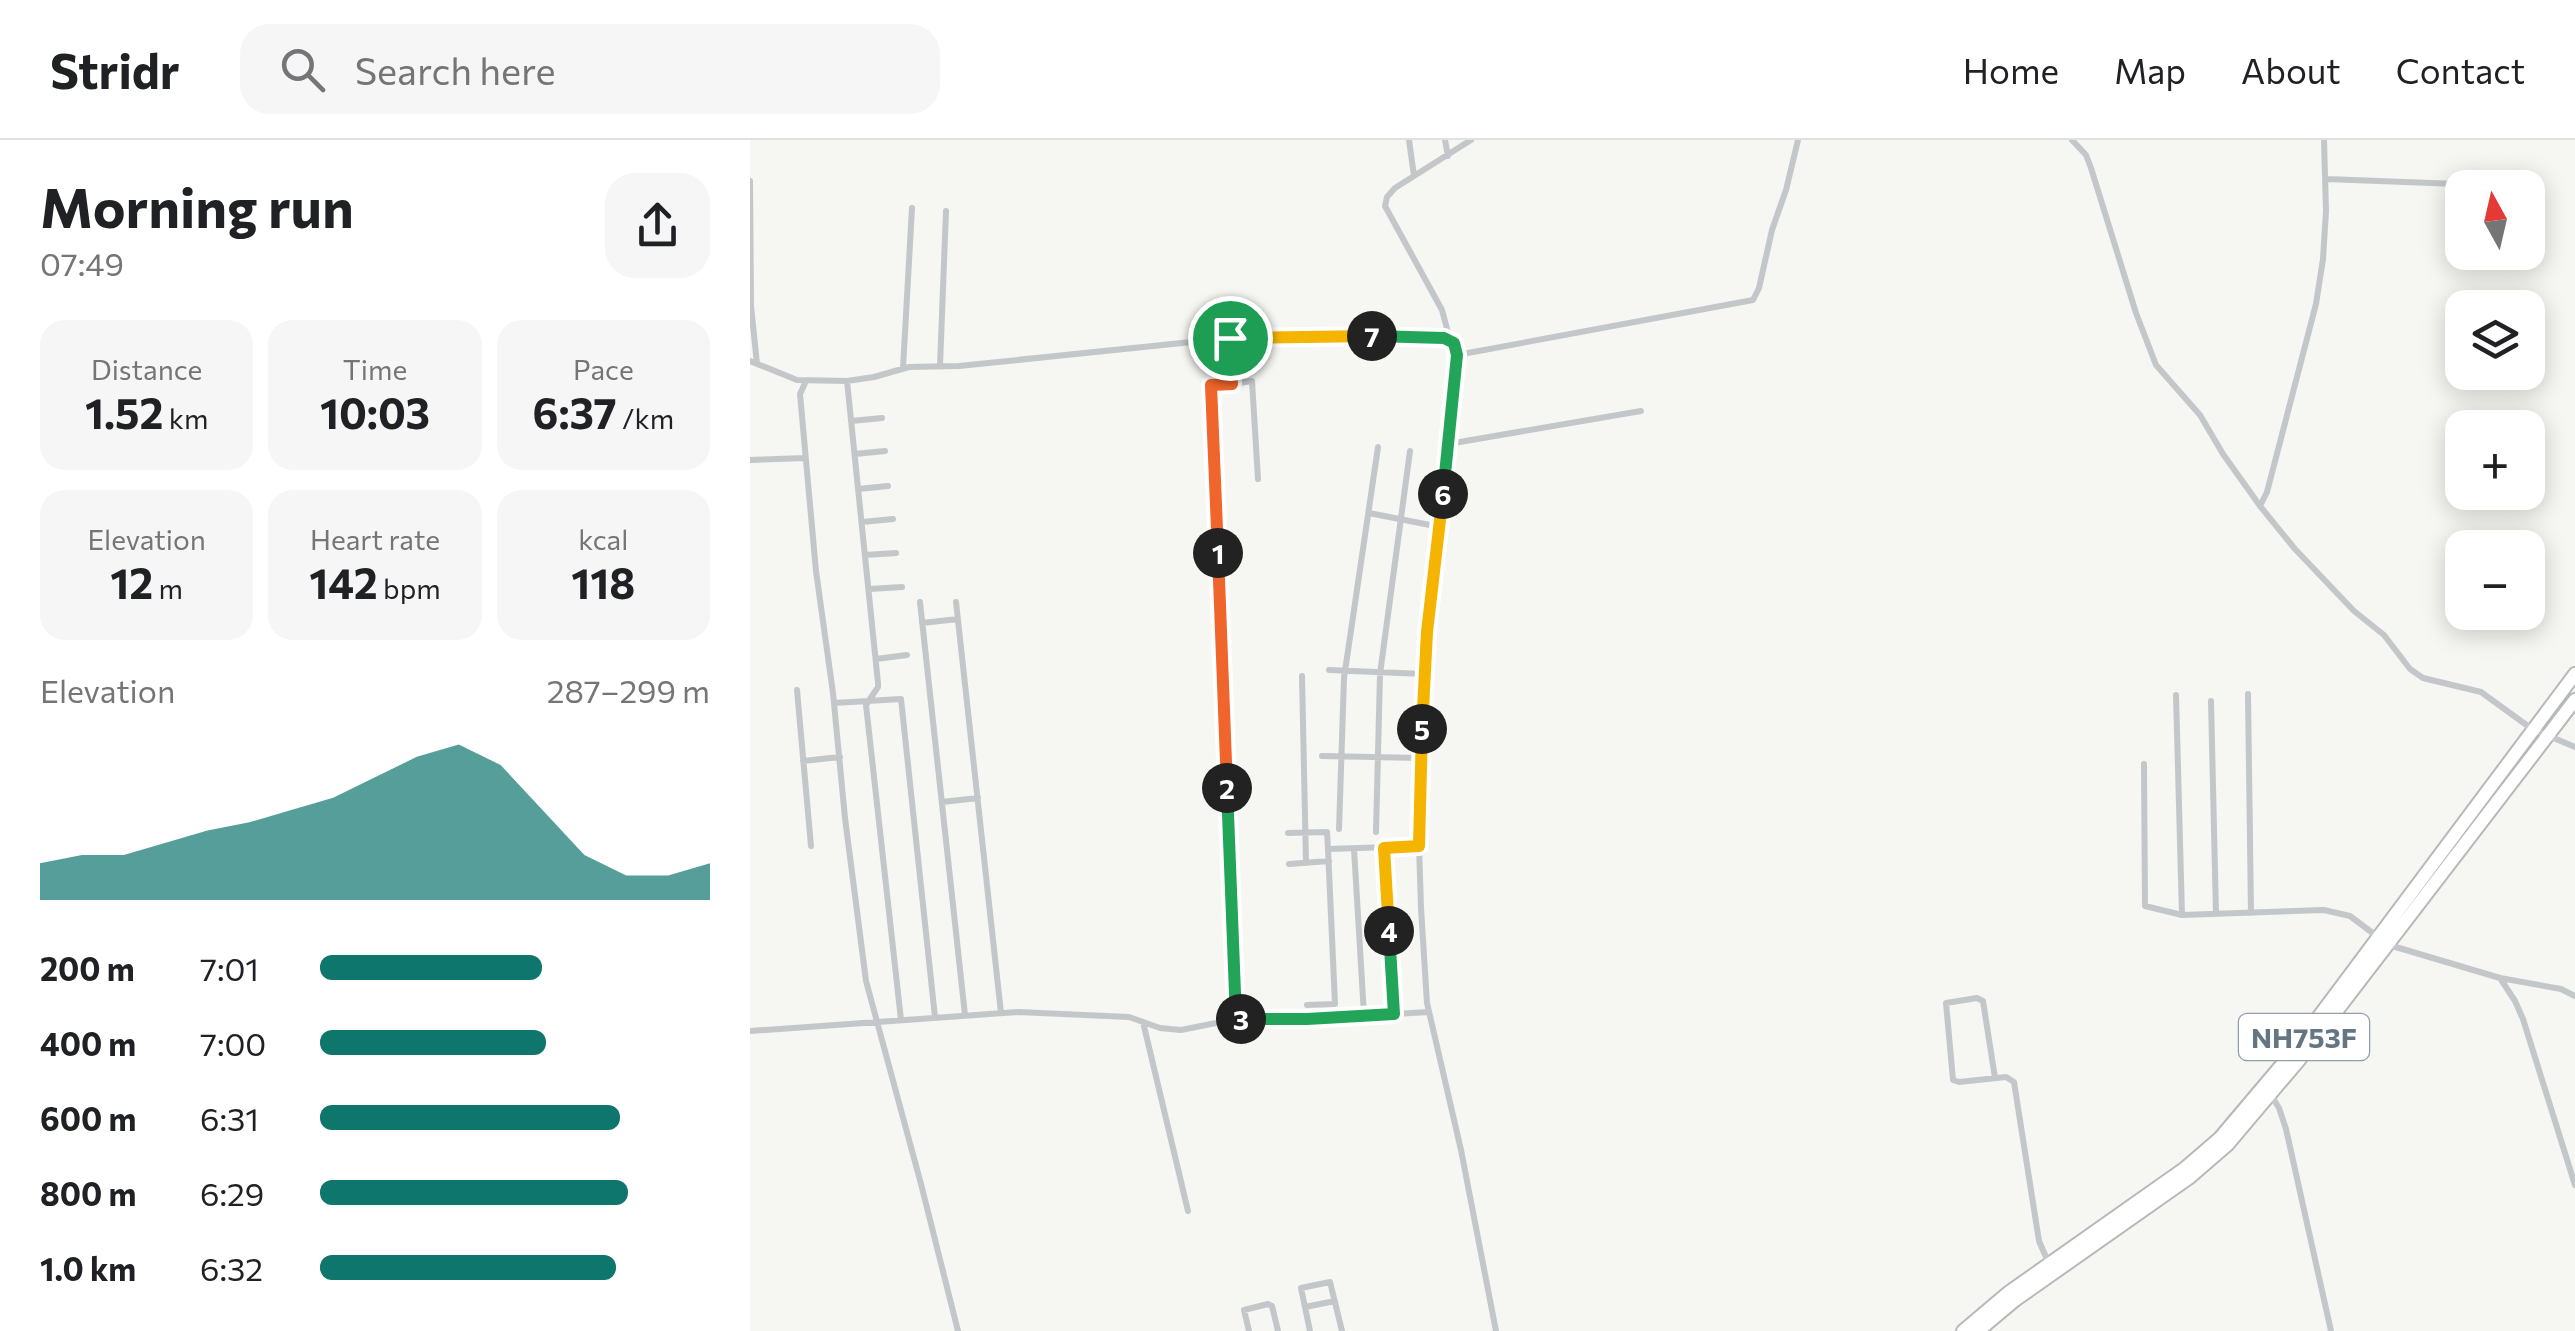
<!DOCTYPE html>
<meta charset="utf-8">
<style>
body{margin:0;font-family:Commissioner,sans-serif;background:#f6f6f6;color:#202124;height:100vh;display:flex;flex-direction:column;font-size:38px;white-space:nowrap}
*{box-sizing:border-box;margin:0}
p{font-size:32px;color:#757577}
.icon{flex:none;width:55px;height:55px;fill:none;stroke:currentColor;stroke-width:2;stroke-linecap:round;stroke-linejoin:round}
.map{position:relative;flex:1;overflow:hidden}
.panel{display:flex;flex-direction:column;background:#fff;width:750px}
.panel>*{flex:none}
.needle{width:65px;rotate:352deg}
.buttons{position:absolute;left:1695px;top:30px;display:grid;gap:20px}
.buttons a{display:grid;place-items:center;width:100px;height:100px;border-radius:20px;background:#fff;box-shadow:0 5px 25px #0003;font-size:50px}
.pin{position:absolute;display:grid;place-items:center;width:85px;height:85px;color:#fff;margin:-42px;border:5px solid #fff;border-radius:50%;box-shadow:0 2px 10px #0007}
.km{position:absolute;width:50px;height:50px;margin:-25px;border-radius:50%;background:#222;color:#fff;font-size:28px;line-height:50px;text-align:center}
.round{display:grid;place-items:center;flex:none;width:105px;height:105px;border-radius:30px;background:#f6f6f6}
.summary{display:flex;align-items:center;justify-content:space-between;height:170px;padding:0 40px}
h1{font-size:55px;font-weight:700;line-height:75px}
.metrics{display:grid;grid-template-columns:repeat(3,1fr);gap:15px;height:170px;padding:10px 40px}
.metrics div{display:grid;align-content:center;border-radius:25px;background:#f6f6f6;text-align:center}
.metrics b{font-size:42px;font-weight:700}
.metrics small{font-size:28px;font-weight:400}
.metrics p{font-size:28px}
.chart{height:280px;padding:20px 40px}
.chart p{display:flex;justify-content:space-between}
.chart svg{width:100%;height:180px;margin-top:10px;fill:#0f766e;opacity:.7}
ul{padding:0 40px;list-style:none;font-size:32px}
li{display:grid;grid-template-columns:160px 120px 1fr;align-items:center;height:75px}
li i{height:25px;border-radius:12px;background:#0f766e}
header{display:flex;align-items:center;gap:60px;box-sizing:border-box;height:140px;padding:0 50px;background:#fff;border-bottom:2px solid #e0e0e0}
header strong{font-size:48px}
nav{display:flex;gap:55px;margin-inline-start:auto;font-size:35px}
.search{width:700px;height:90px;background:#f6f6f6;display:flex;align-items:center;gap:25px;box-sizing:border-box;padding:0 35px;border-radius:30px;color:#757577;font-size:38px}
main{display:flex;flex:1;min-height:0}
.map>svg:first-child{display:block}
</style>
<header>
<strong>Stridr</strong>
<div class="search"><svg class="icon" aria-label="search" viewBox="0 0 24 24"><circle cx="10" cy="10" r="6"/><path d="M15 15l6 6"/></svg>Search here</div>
<nav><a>Home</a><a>Map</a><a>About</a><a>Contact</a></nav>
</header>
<main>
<section class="panel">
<div class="summary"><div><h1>Morning run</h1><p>07:49</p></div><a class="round"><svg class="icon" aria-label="share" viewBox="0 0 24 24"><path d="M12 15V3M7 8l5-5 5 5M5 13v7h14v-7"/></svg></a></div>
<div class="metrics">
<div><p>Distance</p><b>1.52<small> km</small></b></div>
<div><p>Time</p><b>10:03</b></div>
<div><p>Pace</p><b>6:37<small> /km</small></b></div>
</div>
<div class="metrics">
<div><p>Elevation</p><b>12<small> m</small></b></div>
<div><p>Heart rate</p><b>142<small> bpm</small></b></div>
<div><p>kcal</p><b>118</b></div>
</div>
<div class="chart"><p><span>Elevation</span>287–299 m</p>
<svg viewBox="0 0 160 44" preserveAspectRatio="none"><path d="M0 44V35L10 33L20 33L30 30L40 27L50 25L60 22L70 19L80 14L90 9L100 6L110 11L120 22L130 33L140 38L150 38L160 35V44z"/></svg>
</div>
<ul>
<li><b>200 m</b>7:01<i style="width:57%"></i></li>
<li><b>400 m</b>7:00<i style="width:58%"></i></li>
<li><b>600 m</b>6:31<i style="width:77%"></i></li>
<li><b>800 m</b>6:29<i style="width:79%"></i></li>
<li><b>1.0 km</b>6:32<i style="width:76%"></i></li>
</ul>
</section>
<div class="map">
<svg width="1825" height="1191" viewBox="0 0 1825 1191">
<rect width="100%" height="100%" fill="#f6f6f2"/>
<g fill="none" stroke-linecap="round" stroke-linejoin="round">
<defs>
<path id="highway" d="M1213,1191L1258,1153L1434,1029L1470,998L1541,914L1825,534
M1228,1191L1265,1160L1440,1037L1477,1005L1549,920L1825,560"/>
</defs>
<use href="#highway" stroke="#b6b9bc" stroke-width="16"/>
<path stroke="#c3c7ca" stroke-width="6" d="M659,0L664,36
M695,0L698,16
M1322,0L1336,15L1341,28L1386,173L1406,225L1450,275L1473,314L1510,366L1545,409L1604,471L1634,495L1660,529L1673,538L1731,552L1782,589L1825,607
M1576,39L1786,47
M0,41L1,166L7,224
M481,198L482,244L461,245L486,879
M700,200L692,170L635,66L637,57L645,48L721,0
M707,215L1003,160L1009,148L1022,90L1036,50L1048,0
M0,221L47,240L97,241L124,237L159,227L209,226L490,197L643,196L694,198L705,203L707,215L673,534L669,706L671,768L677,863L711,1010L746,1191
M190,226L196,71
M153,228L162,68
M56,241L50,254L66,431L83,553L95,678L116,841L171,1044L208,1191
M97,241L128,543V547L116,565L151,880
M482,244L502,241L508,339
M101,281L132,278
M698,304L891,271
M105,314L135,311
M0,320L55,318
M108,349L138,346
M1510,366L1517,352L1566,164L1573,119L1576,71L1574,0
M619,373L690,387
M112,382L143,379
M115,415L146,413
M119,449L152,447
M170,462L215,875
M206,462L251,873
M172,483L208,479
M126,519L157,515
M579,530L673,534
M552,536L556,723
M47,550L61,706
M1498,554L1501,773
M1426,555L1432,775
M1461,561L1466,774
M84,563L151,559L185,877
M572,616L671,618
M53,621L90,617
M1394,624L1395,766L1432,775L1574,770L1600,776L1628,797
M192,662L228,658
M589,689L594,538L628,307
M626,692L630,534L660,311
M538,693L577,692L578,709
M634,708L644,874
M604,709L614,875
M539,724L579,721
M1639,805L1750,838L1811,849L1825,856
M1750,838L1765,861L1773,879L1825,1045
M557,865L585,864L578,709L669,706
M393,882L438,1071
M0,891L268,872L379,877L410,888L431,890L486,879H557L679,872
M1245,938L1233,861L1227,858L1196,863L1203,940L1209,942L1256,937L1264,942L1289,1101L1299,1124
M1521,955L1529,968L1536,989L1581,1191
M555,1167L585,1161
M499,1191L494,1170L518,1164L522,1166L528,1191
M560,1191L551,1148L580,1142L592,1191"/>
<use href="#highway" stroke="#fff" stroke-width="12"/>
</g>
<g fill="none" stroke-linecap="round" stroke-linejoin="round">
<defs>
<path id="split-1" d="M468,413L461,245L482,244L480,198"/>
<path id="split-2" d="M468,413L477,648"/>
<path id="split-3" d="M477,648L486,879H491"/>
<path id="split-4" d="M491,879H557L644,874L639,791"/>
<path id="split-5" d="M639,791L634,708L669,706L672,589"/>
<path id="split-6" d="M672,589L677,492L693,354"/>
<path id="split-7" d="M622,196L694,198L704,203L707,215L693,354"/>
<path id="split-8" d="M480,198L622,196"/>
</defs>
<use href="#split-1" stroke="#fff" stroke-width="20"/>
<use href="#split-2" stroke="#fff" stroke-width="20"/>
<use href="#split-3" stroke="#fff" stroke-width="20"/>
<use href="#split-4" stroke="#fff" stroke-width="20"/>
<use href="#split-5" stroke="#fff" stroke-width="20"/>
<use href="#split-6" stroke="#fff" stroke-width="20"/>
<use href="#split-7" stroke="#fff" stroke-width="20"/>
<use href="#split-8" stroke="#fff" stroke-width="20"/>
<use href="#split-1" stroke="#f0652b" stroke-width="12"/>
<use href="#split-2" stroke="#f0652b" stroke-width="12"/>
<use href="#split-3" stroke="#22a559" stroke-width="12"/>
<use href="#split-4" stroke="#22a559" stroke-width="12"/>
<use href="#split-5" stroke="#f5b400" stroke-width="12"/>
<use href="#split-6" stroke="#f5b400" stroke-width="12"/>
<use href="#split-7" stroke="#22a559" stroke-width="12"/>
<use href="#split-8" stroke="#f5b400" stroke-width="12"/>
</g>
<g text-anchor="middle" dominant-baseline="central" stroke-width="10" stroke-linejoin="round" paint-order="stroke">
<rect fill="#fff" stroke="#929fa9" stroke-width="2.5" x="1489" y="874" width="130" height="46" rx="8"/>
<g font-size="28" font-weight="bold" fill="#647684">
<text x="1554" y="897">NH753F</text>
</g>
</g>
</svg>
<div class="buttons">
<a><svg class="needle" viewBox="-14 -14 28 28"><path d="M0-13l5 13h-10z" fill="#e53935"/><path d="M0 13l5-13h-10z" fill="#757577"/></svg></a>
<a><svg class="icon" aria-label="layers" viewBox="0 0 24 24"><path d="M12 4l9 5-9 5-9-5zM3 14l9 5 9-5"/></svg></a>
<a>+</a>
<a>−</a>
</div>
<div class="pin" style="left:480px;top:198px;background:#1e9e55"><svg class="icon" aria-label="arrive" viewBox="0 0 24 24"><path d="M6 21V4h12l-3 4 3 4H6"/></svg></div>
<b class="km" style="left:468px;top:413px">1</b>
<b class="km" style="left:477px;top:648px">2</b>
<b class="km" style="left:491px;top:879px">3</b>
<b class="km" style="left:639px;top:791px">4</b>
<b class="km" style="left:672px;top:589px">5</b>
<b class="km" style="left:693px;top:354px">6</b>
<b class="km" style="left:622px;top:196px">7</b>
</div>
</main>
